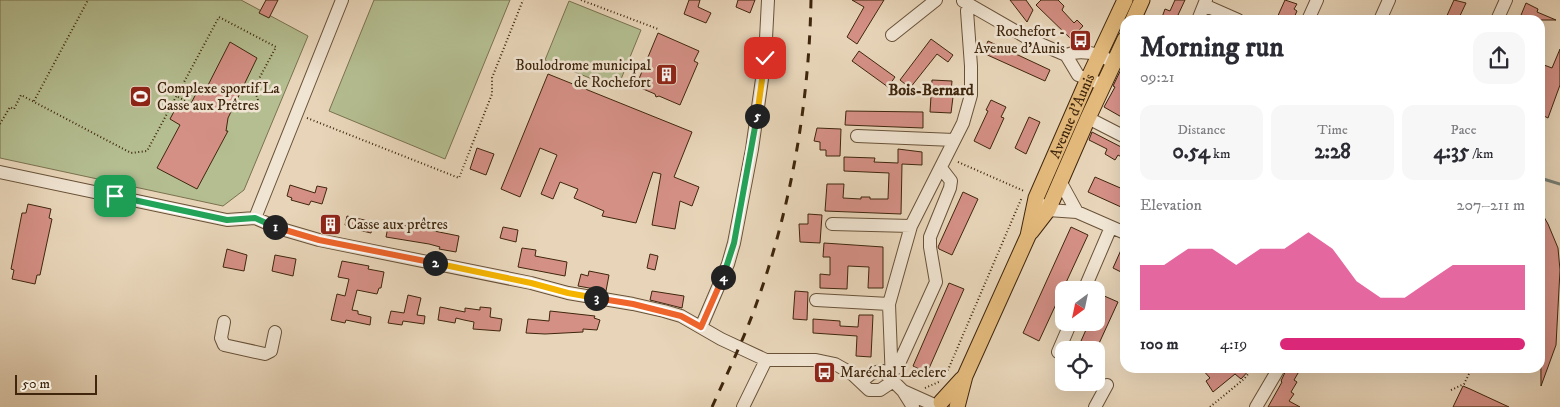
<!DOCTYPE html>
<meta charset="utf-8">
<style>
body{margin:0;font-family:"IM FELL DW Pica",serif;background:#f7f7f7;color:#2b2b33;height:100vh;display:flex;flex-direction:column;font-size:19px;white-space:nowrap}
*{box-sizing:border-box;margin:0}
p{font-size:16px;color:#7c7c81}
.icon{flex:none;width:28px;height:28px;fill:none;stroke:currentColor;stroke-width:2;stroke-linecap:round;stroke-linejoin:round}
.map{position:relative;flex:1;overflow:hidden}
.drawer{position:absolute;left:1120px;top:15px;width:425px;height:358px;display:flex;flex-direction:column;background:#fff;border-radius:15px;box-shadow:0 5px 20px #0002}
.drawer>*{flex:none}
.needle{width:32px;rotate:213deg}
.buttons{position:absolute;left:1055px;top:281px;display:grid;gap:10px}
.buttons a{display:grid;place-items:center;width:50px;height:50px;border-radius:10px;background:#fff;box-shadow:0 5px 20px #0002;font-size:25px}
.scale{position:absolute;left:15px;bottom:12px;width:82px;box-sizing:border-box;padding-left:5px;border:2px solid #3f260d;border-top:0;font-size:14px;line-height:18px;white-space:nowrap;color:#3f260d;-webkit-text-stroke:4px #f0e4d2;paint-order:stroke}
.pin{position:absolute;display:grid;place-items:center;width:42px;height:42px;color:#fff;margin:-21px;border-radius:10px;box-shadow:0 2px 8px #0006}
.km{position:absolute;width:25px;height:25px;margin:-12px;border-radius:50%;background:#222;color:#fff;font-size:14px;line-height:25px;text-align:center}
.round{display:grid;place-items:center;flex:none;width:52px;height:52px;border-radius:15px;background:#f7f7f7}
.headline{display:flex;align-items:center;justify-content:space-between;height:85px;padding:0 20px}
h1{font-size:28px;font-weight:800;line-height:38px}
.stats{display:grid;grid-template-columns:repeat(3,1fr);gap:8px;height:85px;padding:5px 20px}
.stats div{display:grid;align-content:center;border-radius:12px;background:#f7f7f7;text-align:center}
.stats b{font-size:21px;font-weight:800}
.stats small{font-size:14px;font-weight:400}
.stats p{font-size:14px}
.chart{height:140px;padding:10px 20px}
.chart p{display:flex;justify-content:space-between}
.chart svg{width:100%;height:90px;margin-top:5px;fill:#db2777;opacity:.7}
ul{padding:0 20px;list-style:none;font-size:16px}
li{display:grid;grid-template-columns:80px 60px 1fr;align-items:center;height:38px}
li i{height:12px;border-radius:6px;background:#db2777}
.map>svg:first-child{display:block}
</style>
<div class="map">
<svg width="1560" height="407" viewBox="0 0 1560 407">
<rect width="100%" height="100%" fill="#e8d5b9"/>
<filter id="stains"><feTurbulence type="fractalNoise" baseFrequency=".004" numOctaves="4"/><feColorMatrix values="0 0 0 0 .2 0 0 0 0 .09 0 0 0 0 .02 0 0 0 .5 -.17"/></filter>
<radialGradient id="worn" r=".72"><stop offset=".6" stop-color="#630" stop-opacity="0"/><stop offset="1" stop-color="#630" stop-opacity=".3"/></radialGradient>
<path fill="#b4be91" stroke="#7a724f" d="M0,0H241L308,36L244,190L223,206L0,158Z
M374,0H510L445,159L329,111Z
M569,1L641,30L617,89L545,60Z"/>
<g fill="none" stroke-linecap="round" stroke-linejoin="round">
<path stroke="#757d73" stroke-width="3" d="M1540,178L1560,184"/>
</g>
<path fill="#d59086" stroke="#3f260d" d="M266,0H278L269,18L259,13Z
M689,0H700L698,7L711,13L706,23L684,14Z
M738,0H755L750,13L736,7Z
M852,0H884L857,44L847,37L864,7Z
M1010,0H1026L1033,10L1027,22Z
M1041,0H1058L1064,6L1062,10L1074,23L1077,20L1083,26L1071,39L1036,5Z
M1175,0H1185L1178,15L1190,20H1161L1165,9L1170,11Z
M1285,0L1297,4L1294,9L1297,11L1293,20H1276Z
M1454,0L1466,3L1458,20H1445Z
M1526,3L1538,9L1537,12L1556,20H1519Z
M658,33L699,51L694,61L698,63L680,105L659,96L656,97L655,94L636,86Z
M931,39L953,55L948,62L937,54L910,88L900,80Z
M988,41L1050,70L1045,81L983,53Z
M230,42L257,58L228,118L226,131H228L197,189L157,168L180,125L170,119L178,104L188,109L197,92L203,95Z
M1560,49V85L1548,118L1540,114V75L1544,65L1552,68Z
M859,51L895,77L888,87L852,61Z
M1125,61V119L1104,107L1115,87L1113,86Z
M548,74L692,132L674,177L699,187L692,206L680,201L675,229L652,225L661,174L653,172L636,223L602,216L604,211L574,198L578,189L560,182L553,199L541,194L557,155L540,148L520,197L501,189Z
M932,80L952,81L951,92H953V97L951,113L930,112Z
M991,100L1006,107L1001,117L1004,118L990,149L974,141L988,111L986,110Z
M846,111L923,112V128L845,125Z
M1029,117L1040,122L1026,154L1015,148Z
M817,128L841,129L840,156H826V150H820V142L814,141Z
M1092,132L1125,149V159L1118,155L1115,160L1105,154L1107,149L1089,140Z
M477,148L494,154L486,175L470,169Z
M898,149L922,152V165L902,164L901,214L825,211L827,184H844L843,198L861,199V197H870V199H888L889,173L844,171V157L875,158L874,162L898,163Z
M1095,177L1125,190V198L1121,207L1088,192Z
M290,185L315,193L317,186L327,188L322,204L311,201L309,205L291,200L292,198L287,196Z
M963,192L978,199L952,255L939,249L938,247Z
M28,204L51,209L49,218L52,219L40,275H37L35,284L12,279L14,270L11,269L22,213H26Z
M1540,210L1548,224L1558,248L1560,270L1556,345L1541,386Z
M808,214L822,215L820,243L800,242L799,224H808Z
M347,216L373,222L371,233L350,228L351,227L345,225Z
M389,222L459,236L456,252L439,249L440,247L429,244L386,237Z
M503,227L518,230L516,242L500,238Z
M1071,227L1088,235L1039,341L1023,333Z
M1125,241V274L1113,268Z
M824,243L883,247V288H868L869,267L848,266L847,289L820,288V274L830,275V257H823Z
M522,248L536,250L535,256L567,262L565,276L518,267Z
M227,249L247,255L244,271L223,267Z
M650,254L658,256L655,270L647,268Z
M275,255L296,259L293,276L272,271Z
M342,261L369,266L368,269L384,272L381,288H379L377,294L357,290L352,310L358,311V314L371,317L370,325L346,320L345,323L331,320L337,294L345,296L349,279L338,277Z
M589,271L609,275L606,291L578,286L581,274L588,276Z
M949,283L964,289L927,373L913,366Z
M652,291L684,296L682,308L650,300Z
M795,291L808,292L807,320L793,319Z
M408,295L421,298L417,315L425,316L424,324L403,321L402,325L388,323L391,311L404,313Z
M1102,295L1118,302L1096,350H1077L1089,323L1096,326V307Z
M440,307L465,312V308L480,310V307L491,308L490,317L502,319L500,331L473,329L474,322L464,320L456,318L455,323L438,320Z
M550,311L595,316L594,318L600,320L597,330L583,329V332L545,334L526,333L528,319L549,321Z
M859,315H873L871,357L856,356L857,336L813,333V319L840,321V326L858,327Z
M1201,368H1217L1224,372L1227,368H1225H1251L1241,379L1235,374L1213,392L1206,381L1210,378Z
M1287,368H1301L1294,380L1297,382L1291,392L1294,394L1289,401L1300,407H1268L1282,382L1281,381Z
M1463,386L1470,389L1509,407H1453Z"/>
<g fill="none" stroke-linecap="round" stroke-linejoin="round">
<defs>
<path id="minor" d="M963,1L1031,40L1066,55L1078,75L1104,85
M1204,5L1238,20
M1198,20L1206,0
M1308,20L1317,0
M1380,20L1389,0
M1497,20L1506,0
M892,35L936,0
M1066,55C1084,48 1098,55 1114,62
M1088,118L1125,137
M857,136L954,140
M0,172L227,220L255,218L278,228L319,240L531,283L568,293L633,304L664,311L681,316L721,339L766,360H816L835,364L851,373L869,390H880L892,382
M1060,181L1077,212
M1043,205L1048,210L1077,212L1125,233
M255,218L342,0
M832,224L911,226
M1084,290L1111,227
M816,300L889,304
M224,322L221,338L224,345L265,354L271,351L275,332
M701,327L728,264L734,243L752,149L765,58L768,0
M1058,352L1071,322
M891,369L897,368L936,282L930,247V237L950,188L951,181L941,168
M892,382L889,304L911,226L963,123L971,95V66L967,11L968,5
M862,383C868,374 873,372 883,371L903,391L913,407
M903,391L932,404
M743,407L766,360
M1095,407L1107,385
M1256,407L1279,368"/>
<g id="major">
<path d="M1133,20L1142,0"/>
<path d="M1031,232L1048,210L1088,118L1125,39"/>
<path d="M941,402L962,379"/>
<path id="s1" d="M957,407L965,376L1028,236L1036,198L1088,79L1125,0"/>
</g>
</defs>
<use href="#minor" stroke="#695238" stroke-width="14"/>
<use href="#major" stroke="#3f260d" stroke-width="17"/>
<path stroke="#3f260d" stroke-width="2" stroke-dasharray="1 2.5" stroke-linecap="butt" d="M581,0L658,29
M178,97L191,104
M34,101L88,0
M307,118L459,178L492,94V78L523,0
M0,124L10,107L14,109L21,95L131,153L147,151L219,17L276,47L254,88L259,103
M958,162L1024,191
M945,377L1022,197
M925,388L941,381
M1451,390L1464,384L1472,368
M1210,407L1244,379L1253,368"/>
<use href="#minor" stroke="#f0e4d2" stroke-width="12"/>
<use href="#major" stroke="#e4ba7c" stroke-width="15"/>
<path stroke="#3f260d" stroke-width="3" stroke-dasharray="9 9" stroke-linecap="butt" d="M712,407C726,376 741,345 753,313C790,214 809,106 811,0"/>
</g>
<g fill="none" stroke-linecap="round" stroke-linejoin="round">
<defs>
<path id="split-1" d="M115,196L227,220L255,218L275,227"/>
<path id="split-2" d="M275,227L319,240L435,263"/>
<path id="split-3" d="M435,263L531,283L568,293L596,298"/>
<path id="split-4" d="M596,298L633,304L681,316L701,327L723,277"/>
<path id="split-5" d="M723,277L734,243L757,116"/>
<path id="split-6" d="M757,116L765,58"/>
</defs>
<use href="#split-1" stroke="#fff" stroke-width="10"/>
<use href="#split-2" stroke="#fff" stroke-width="10"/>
<use href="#split-3" stroke="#fff" stroke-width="10"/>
<use href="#split-4" stroke="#fff" stroke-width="10"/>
<use href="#split-5" stroke="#fff" stroke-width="10"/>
<use href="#split-6" stroke="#fff" stroke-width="10"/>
<use href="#split-1" stroke="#22a559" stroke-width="6"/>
<use href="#split-2" stroke="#f0652b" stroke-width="6"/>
<use href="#split-3" stroke="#f5b400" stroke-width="6"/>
<use href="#split-4" stroke="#f0652b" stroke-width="6"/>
<use href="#split-5" stroke="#22a559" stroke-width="6"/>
<use href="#split-6" stroke="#f5b400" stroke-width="6"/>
</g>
<defs>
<symbol id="bus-square" viewBox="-11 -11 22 22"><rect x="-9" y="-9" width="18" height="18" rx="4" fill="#8f2418" stroke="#f0e4d2"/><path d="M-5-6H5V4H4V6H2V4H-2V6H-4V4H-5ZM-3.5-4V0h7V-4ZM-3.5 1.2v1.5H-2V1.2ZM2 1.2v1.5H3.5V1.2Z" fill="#fff"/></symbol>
<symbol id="building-square" viewBox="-11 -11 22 22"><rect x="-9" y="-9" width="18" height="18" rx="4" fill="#8f2418" stroke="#f0e4d2"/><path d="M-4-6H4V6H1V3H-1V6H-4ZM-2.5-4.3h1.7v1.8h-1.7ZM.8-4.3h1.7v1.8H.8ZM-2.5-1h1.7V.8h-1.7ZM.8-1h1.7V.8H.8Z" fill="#fff"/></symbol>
<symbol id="stadium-square" viewBox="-11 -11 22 22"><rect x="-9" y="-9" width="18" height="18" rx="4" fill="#8f2418" stroke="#f0e4d2"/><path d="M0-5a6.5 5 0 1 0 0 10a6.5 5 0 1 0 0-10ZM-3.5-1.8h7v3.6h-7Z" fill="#fff"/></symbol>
</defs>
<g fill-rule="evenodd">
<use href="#bus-square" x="1068" y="28" width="25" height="25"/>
<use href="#building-square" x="654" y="62" width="25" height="25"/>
<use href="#stadium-square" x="128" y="84" width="25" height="25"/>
<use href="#building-square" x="318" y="212" width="25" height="25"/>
<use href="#bus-square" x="812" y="360" width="25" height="25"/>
</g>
<g text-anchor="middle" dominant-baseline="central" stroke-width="5" stroke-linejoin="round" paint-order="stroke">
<g font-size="15" fill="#3f260d" stroke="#f0e4d2" text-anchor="start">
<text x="1065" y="31" text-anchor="end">Rochefort -<tspan x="1065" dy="17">Avenue d'Aunis</tspan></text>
<text x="651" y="65" text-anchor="end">Boulodrome municipal<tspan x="651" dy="17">de Rochefort</tspan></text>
<text x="157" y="88">Complexe sportif La<tspan x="157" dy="17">Casse aux Prêtres</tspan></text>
<text x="347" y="224">Casse aux prêtres</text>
<text x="840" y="372">Maréchal Leclerc</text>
</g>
<g font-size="15" fill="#3f260d" stroke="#f0e4d2">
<text stroke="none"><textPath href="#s1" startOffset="314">Avenue d'Aunis</textPath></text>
</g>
<g font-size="16" font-weight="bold" fill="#3f260d" stroke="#f0e4d2">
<text x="931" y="90">Bois-Bernard</text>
</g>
</g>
<rect width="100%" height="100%" filter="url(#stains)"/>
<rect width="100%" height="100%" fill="url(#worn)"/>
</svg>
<div class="buttons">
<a><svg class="needle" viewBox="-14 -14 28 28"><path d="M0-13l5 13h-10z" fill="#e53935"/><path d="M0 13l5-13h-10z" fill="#7c7c81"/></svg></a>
<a><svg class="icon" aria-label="locate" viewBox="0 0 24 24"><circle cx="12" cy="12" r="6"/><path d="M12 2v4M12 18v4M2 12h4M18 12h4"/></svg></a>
</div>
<div class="scale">50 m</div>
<div class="pin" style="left:115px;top:196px;background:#1e9e55"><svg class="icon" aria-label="arrive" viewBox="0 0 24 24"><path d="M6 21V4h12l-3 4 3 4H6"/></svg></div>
<div class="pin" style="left:765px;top:58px;background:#d93025"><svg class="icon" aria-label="check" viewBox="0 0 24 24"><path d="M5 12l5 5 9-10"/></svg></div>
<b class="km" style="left:275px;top:227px">1</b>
<b class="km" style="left:435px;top:263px">2</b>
<b class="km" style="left:596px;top:298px">3</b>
<b class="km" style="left:723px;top:277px">4</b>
<b class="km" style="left:757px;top:116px">5</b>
<section class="drawer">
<div class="headline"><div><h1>Morning run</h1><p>09:21</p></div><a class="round"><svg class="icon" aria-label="share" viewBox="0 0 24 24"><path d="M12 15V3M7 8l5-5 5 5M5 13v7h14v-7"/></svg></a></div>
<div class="stats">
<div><p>Distance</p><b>0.54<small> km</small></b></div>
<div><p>Time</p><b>2:28</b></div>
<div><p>Pace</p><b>4:35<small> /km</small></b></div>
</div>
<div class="chart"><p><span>Elevation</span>207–211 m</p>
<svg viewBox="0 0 160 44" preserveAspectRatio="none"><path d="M0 44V22L10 22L20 14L30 14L40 22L50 14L60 14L70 6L80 14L90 30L100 38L110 38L120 30L130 22L140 22L150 22L160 22V44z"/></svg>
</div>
<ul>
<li><b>100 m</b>4:19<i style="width:100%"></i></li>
</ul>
</section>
</div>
